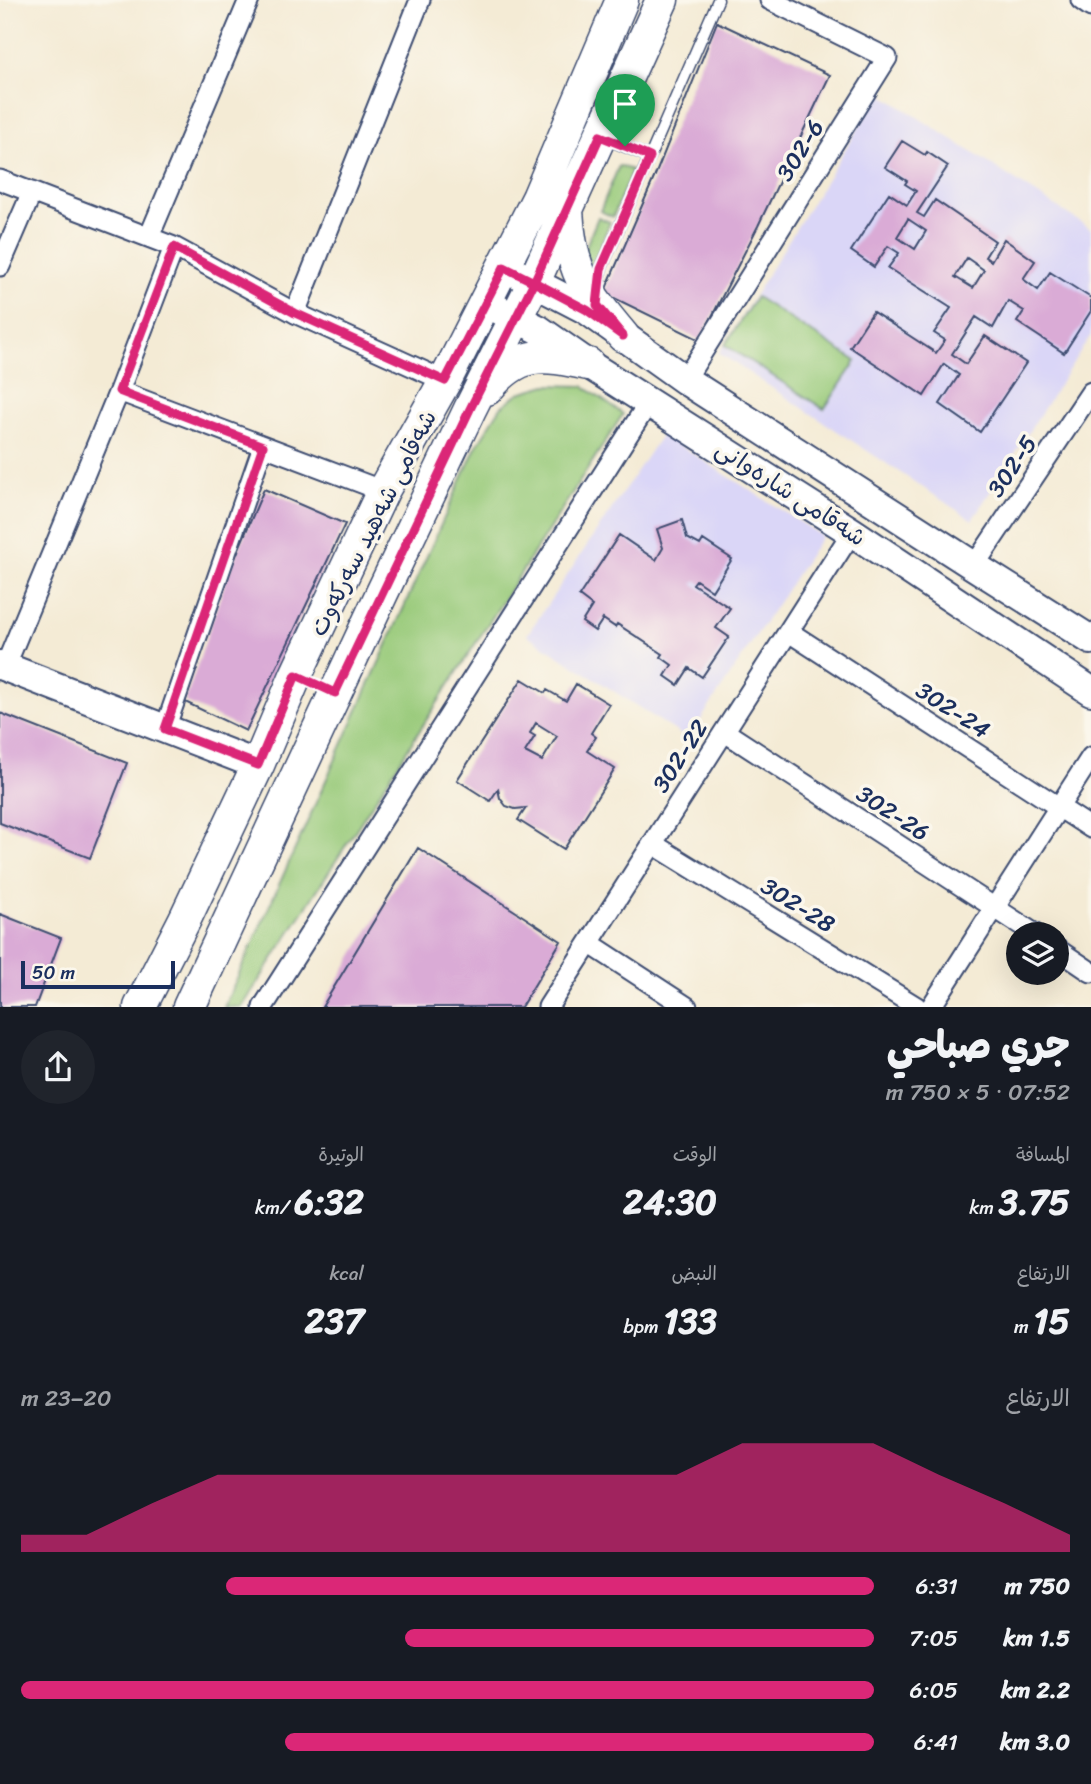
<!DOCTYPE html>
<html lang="ar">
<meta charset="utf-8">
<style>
body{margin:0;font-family:Sriracha,"Playpen Sans Arabic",sans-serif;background:#20242c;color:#f1f3f6;direction:rtl;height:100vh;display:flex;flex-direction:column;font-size:26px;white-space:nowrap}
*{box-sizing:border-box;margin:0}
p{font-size:23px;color:#9ea1a6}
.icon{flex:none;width:38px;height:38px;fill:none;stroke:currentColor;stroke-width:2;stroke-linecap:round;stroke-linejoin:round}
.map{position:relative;height:1007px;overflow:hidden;direction:ltr}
.details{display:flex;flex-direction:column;background:#171b24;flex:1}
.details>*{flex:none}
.buttons{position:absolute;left:1006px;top:922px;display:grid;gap:14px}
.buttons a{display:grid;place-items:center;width:63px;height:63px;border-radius:50%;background:#171b24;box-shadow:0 7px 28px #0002;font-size:35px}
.scale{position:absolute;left:21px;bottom:18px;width:154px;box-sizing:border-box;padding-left:7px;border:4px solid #1b2f5e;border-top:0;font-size:19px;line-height:24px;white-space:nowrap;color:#1b2f5e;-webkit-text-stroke:5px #fbf7ec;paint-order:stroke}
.pin{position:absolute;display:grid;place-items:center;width:60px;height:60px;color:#fff;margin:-72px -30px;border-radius:50% 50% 50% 0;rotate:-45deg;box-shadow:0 0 7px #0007}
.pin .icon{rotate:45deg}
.round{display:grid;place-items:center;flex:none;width:74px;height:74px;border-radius:37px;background:#20242c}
.overview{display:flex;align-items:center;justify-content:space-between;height:119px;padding:0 21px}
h1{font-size:38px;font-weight:800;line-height:52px}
.metrics{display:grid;grid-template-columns:repeat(3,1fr);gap:10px;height:119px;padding:7px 21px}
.metrics div{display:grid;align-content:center}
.metrics b{font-size:35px;font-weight:800}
.metrics small{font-size:19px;font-weight:400}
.metrics p{font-size:19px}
.chart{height:196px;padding:14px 21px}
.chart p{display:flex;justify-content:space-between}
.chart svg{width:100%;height:126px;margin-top:7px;fill:#db2777;opacity:.7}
ul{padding:0 21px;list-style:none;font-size:23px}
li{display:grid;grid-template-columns:112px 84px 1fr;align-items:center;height:52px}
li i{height:18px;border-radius:9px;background:#db2777}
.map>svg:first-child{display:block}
</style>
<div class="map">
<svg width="1091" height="1007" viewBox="0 0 1091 1007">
<rect width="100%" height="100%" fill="#fbf7ec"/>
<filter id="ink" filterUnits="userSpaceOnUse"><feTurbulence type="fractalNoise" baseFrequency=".0143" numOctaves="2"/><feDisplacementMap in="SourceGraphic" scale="14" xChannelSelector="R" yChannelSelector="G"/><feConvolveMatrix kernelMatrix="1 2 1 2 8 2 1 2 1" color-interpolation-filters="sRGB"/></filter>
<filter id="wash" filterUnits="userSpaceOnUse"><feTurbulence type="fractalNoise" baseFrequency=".00686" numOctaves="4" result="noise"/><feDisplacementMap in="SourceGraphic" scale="28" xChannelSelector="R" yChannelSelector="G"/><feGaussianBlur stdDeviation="1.57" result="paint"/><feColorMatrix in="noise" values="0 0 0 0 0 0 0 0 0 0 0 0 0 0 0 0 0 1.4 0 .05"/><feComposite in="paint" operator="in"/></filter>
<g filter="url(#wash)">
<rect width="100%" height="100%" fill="#f4ebd5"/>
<path fill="#dad6f7" d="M880,93L1091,229V335L972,520L719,353Z
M662,434L822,536L688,739L527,635Z"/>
<path fill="#99ca7a" stroke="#5a7c6c" stroke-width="2" d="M619,166L632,170L613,217L600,211Z
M598,217L610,222L591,269L584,251Z
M756,297L856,361L824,409L725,345Z
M547,385L583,386L623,414L242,1007H224L476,447L501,407L519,393Z"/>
<g id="blocks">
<path fill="#daabd6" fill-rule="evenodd" d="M717,22L830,75L758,226L700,340L604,293L654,178Z
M902,141L925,155L927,152L948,166L917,213L924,217L935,200L995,241L985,257L991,261L1004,239L1035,261L1023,279L1038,290L1050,272L1091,298V311L1064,353L1017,322L1024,311L1008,301L993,328L976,317L952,354L966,364L985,336L1026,363L980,432L940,404L959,375L944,364L924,396L850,347L873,312L936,353L945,340L934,333L951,308L888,268L899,253L888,246L874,267L851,251L889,193L907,205L916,191L905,184L907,181L885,167ZM908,219L926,231L915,249L897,237ZM967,258L984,270L973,288L955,277Z
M264,489L345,524L246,731L185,702L227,577Z
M682,520L687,538L700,545L703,540L732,559L712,591L696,580L693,584L730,608L716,628L729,637L702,677L689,668L678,685L665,676L672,665L661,657L663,654L617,624L615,627L603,619L595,631L582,622L592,606L579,596L619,535L656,560L663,548L657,529Z
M522,679L545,693L547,690L566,701L576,684L609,704L591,733L596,737L587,751L615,769L564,849L518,820L526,808L515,809L506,806L500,798L498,789L490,801L457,780ZM536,723L557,736L542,761L525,752L535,736L530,733Z
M0,713L127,763L90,858L0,823Z
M418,848L561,941L521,1007H322Z
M0,914L61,938L35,1007H0Z"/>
</g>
</g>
<g filter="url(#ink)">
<use href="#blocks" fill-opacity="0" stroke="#3c4b70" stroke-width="2"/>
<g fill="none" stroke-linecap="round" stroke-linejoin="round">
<defs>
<path id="lane" d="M604,138L650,157
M598,290L601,269L718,0"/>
<path id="street" d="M1081,0L1091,7
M0,180L174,247L295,313L445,381
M149,237L249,0
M0,266L32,192
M295,313L420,0
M685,380L887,58L770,0
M119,391L383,491
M974,566L1091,392
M789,632L1091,828
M5,667L119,391L174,247
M165,729L263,446
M725,732L1035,934
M653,844L917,1007
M589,943L687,1007
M1057,949L1091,972
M263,1007L649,402
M548,1007L852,532
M931,1007L1091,757"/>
<path id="secondary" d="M504,267L587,310L685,380L974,566L1091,640
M485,303L538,329L588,364L852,532L1091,691
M0,665L258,765"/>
<path id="primary" d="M567,210C570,270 585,291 623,336
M487,389C520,350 541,354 588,364
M140,1007L185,919L258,765L296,675L383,491L445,381L538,198L622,0
M189,1007L382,593L470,409L534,282L662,0"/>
</defs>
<use href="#lane" stroke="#3c4b70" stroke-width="13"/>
<use href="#street" stroke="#3c4b70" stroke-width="23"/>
<use href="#secondary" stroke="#3c4b70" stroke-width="32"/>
<use href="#primary" stroke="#3c4b70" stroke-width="35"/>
<use href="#lane" stroke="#fff" stroke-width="10"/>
<use href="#street" stroke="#fff" stroke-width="19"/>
<use href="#secondary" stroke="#fff" stroke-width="28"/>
<use href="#primary" stroke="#fff" stroke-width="32"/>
</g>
</g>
<g fill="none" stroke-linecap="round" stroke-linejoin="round" filter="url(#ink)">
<defs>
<path id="route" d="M625,146L600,136L534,282L504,267L445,381L295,313L174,247L119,391L263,446L165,729L258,765L296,675L335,693L470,409L534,282L587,310L623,336L597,305L601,269L650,157L625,146"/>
</defs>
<use href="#route" stroke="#fff" stroke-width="14"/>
<use href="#route" stroke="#db2777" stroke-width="9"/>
</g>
<g text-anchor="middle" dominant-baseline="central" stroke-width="7" stroke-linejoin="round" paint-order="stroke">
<g font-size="24" fill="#1b2f5e" stroke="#fbf7ec">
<text transform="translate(800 150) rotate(-58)">302-6</text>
<text transform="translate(1012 466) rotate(-56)">302-5</text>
<text transform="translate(791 493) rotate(33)">شەقامی شارەوانی</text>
<text transform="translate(373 523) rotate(-63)">شەقامی شەهید سەرکەوت</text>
<text transform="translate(953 710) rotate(33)">302-24</text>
<text transform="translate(680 756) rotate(-57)">302-22</text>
<text transform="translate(893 813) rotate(33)">302-26</text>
<text transform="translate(798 905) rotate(32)">302-28</text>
</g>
</g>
</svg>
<div class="buttons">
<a><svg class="icon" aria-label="layers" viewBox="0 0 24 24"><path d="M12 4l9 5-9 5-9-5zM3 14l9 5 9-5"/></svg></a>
</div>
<div class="scale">50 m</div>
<div class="pin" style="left:625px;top:146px;background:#1e9e55"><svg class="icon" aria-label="arrive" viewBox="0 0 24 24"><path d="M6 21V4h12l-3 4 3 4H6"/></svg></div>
</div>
<section class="details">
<div class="overview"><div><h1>جري صباحي</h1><p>07:52 · 5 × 750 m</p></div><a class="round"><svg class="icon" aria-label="share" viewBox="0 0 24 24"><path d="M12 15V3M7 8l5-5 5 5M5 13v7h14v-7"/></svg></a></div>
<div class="metrics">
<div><p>المسافة</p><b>3.75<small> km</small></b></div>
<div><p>الوقت</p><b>24:30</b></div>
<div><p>الوتيرة</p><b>6:32<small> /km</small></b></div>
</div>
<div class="metrics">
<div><p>الارتفاع</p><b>15<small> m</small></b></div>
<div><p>النبض</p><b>133<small> bpm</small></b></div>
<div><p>kcal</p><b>237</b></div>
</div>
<div class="chart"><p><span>الارتفاع</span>20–23 m</p>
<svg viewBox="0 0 160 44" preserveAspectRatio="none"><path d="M0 44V38L10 38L20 27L30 17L40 17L50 17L60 17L70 17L80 17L90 17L100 17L110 6L120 6L130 6L140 17L150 27L160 38V44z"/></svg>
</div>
<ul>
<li><b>750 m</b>6:31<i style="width:76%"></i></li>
<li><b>1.5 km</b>7:05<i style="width:55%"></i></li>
<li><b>2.2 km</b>6:05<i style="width:100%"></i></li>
<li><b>3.0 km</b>6:41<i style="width:69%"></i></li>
</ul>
</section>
